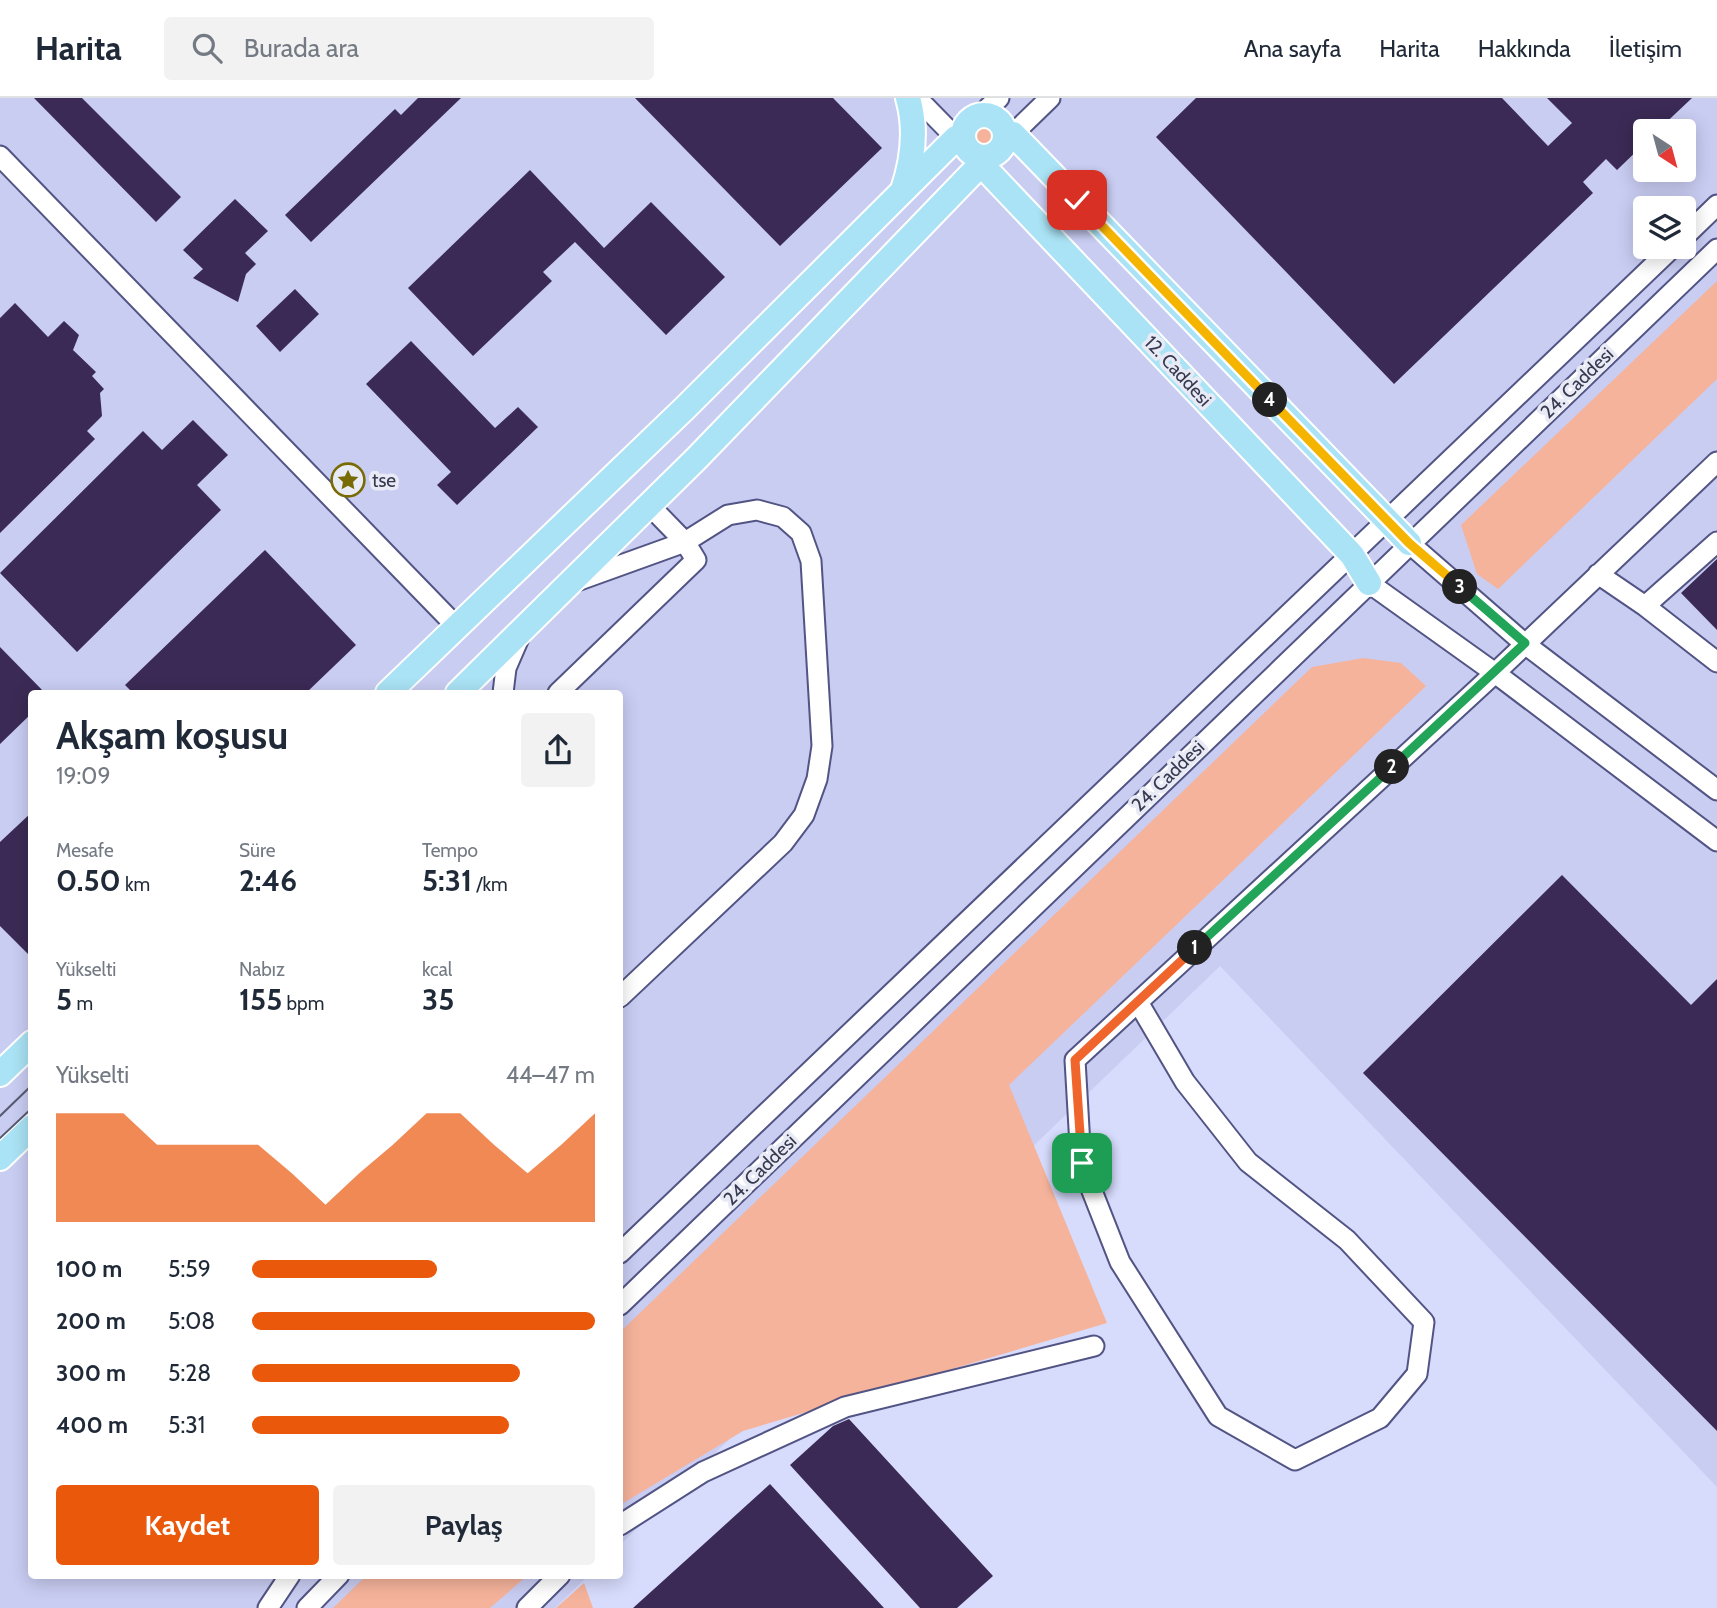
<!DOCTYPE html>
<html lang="tr">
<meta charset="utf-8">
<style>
body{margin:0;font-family:Cabin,sans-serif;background:#f2f2f3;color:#1f2937;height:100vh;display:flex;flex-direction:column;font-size:26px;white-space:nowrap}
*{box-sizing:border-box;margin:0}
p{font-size:23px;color:#747a83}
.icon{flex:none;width:38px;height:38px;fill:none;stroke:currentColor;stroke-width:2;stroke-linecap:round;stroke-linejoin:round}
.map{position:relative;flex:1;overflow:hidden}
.drawer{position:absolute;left:28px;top:592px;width:595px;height:889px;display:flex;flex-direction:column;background:#fff;border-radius:7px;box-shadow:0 4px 18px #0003}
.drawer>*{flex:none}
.needle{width:46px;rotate:144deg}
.buttons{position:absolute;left:1633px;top:21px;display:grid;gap:14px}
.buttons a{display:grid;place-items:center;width:63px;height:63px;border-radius:7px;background:#fff;box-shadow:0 4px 18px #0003;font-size:35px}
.pin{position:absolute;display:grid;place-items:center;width:60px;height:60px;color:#fff;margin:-30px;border-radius:14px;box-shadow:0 4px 10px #0006}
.km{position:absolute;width:35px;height:35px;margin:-18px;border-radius:50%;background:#222;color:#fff;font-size:19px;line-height:35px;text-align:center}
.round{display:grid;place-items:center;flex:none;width:74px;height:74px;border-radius:7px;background:#f2f2f3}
.summary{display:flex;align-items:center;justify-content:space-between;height:119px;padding:0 28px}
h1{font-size:38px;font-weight:800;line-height:52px}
.stats{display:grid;grid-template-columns:repeat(3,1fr);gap:10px;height:119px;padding:7px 28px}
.stats div{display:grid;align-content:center}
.stats b{font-size:30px;font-weight:800}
.stats small{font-size:19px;font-weight:400}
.stats p{font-size:19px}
.chart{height:196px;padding:14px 28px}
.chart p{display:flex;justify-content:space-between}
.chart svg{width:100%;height:126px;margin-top:7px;fill:#ea580c;opacity:.7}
.cta{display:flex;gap:14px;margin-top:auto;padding:14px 28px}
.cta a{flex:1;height:80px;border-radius:7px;background:#ea580c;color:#fff;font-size:28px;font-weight:800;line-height:80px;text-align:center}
.cta a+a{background:#f2f2f3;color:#1f2937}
ul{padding:0 28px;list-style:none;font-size:23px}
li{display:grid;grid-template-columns:112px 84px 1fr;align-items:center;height:52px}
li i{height:18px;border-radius:9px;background:#ea580c}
header{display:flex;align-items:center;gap:42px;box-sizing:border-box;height:98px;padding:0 35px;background:#fff;border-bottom:2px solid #e0e1e3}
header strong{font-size:33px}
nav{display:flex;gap:38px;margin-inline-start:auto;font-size:24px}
.search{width:490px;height:63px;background:#f2f2f3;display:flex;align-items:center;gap:18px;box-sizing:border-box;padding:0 24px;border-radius:7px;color:#747a83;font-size:26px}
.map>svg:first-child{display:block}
</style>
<header>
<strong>Harita</strong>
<div class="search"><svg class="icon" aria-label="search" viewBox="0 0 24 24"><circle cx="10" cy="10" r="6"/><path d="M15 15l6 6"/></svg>Burada ara</div>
<nav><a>Ana sayfa</a><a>Harita</a><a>Hakkında</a><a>İletişim</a></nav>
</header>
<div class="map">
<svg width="1717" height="1510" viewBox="0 0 1717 1510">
<rect width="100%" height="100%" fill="#d7dbfc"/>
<path fill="#c9cdf2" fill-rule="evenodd" d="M0,0H1717V1389L1220,868L620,1447V595H32V1477H589L555,1510H0ZM1645,33H1684V72H1645ZM1645,110H1684V149H1645Z"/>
<path fill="#f6b39b" d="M971 38a13 13 0 1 1 26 0a13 13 0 1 1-26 0Z
M1717,183V281L1498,491L1477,476L1461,427Z
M1363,560L1401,565L1426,588L1009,987L1107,1225L743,1333L620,1407V1234L1312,569Z
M367,1477H528L490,1510H333Z
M584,1485L593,1510H556Z"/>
<path fill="#3b2a55" d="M34,0H82L181,99L156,124Z
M418,0H461L311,144L285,117L395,11L401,17Z
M635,0H833L882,50L780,148Z
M1196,0H1502L1548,48L1572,25L1547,0H1692L1657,33H1645V45L1617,72L1606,61L1583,84L1593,95L1394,286L1156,39Z
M530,72L604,150L651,104L725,179L666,237L575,144L543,174L552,183L473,258L408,190Z
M235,101L268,133L245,155L256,166L246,176L238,204L193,180L203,171L183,152Z
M295,191L319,216L280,254L256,228Z
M15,205L48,239L64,223L79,237L73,252L96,274L92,278L104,291L100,295L102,318L87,333L95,341L0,435V220Z
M411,243L495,330L518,309L538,329L457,407L437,387L451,374L366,286Z
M193,322L228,357L197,387L221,412L77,554L0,475L143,333L162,352Z
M265,452L356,547L306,595H133L125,587Z
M1717,461V532L1681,495Z
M0,549L45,595H32V615L0,646Z
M32,714V860L0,828V744Z
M1562,777L1691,907L1717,881V1333L1363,975Z
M849,1321L993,1478L957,1510H920L790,1367L833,1328Z
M770,1386L884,1510H633L705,1445Z"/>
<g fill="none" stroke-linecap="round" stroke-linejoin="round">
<defs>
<path id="minor" d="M917,0L956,40
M987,17L988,10L999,0
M1013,36L1050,0
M0,58L456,528
M1684,139L1717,107
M1409,445L1525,546L1717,692
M1598,476L1645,508L1717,564
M1369,485L1495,575L1717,743
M1645,508L1717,444
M503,595L506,570L519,540
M558,595L696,462L685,444L574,484
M620,899L783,745L804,717L817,681L822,648L811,463L801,435L783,419L757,412L728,417L685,444L649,407
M1138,904L1185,984L1248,1064L1347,1142L1424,1224L1417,1276L1380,1320L1295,1362L1218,1318L1120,1164L1081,1065L1075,962L1495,575L1717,364
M620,1155L1673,149
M620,1207L1717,151
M620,1427L703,1374L845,1309L1094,1248
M268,1510L290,1477
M307,1510L339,1477
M527,1510L560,1477"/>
<path id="major" d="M963 38a21 21 0 1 1 42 0a21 21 0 1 1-42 0Z
M1006,37L1013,36L1409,445
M981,66L1352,457L1369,485
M903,92C913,62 917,31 908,0
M388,595L685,310L956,40L963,39
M458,595L696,361L981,66L982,60
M0,976L32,945
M0,1060L32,1029"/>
</defs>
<use href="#minor" stroke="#525484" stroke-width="23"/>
<use href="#major" stroke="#fff" stroke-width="28"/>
<use href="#minor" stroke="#fff" stroke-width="19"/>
<use href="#major" stroke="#aae3f5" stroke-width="24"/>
<path stroke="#585a72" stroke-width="2" d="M0,1018L32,987
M0,1040L32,1010"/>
</g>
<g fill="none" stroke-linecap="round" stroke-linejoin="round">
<defs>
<path id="split-1" d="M1082,1065L1075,962L1195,850"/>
<path id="split-2" d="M1195,850L1392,669"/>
<path id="split-3" d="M1392,669L1525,545L1460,489"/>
<path id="split-4" d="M1270,302L1409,445L1460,489"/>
<path id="split-5" d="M1077,102L1270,302"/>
</defs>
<use href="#split-1" stroke="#fff" stroke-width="14"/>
<use href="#split-2" stroke="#fff" stroke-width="14"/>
<use href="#split-3" stroke="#fff" stroke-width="14"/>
<use href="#split-4" stroke="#fff" stroke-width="14"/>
<use href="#split-5" stroke="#fff" stroke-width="14"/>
<use href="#split-1" stroke="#f0652b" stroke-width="9"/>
<use href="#split-2" stroke="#22a559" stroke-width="9"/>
<use href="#split-3" stroke="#22a559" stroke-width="9"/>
<use href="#split-4" stroke="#f5b400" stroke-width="9"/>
<use href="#split-5" stroke="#f5b400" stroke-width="9"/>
</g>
<defs>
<symbol id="sight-ring" viewBox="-11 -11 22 22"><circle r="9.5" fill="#e8eaf5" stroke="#786b04" stroke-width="1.5"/><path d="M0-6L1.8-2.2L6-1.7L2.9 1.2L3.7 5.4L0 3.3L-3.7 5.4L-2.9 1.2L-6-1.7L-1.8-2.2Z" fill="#786b04"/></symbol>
</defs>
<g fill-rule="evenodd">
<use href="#sight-ring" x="329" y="363" width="38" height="38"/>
</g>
<g text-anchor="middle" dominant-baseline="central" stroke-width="7" stroke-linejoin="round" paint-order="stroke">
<g font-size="19" fill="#37394f" stroke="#e8eaf5">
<text transform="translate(1178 273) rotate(47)">12. Caddesi</text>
<text transform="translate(1577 285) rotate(-44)">24. Caddesi</text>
<text transform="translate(1168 678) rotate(-44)">24. Caddesi</text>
<text transform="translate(760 1072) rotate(-44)">24. Caddesi</text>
</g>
<g font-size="19" fill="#37394f" stroke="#e8eaf5" text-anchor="start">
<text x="372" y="382">tse</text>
</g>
</g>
</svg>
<div class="buttons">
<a><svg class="needle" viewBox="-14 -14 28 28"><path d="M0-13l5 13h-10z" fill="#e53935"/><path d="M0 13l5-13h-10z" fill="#747a83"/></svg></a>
<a><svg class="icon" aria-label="layers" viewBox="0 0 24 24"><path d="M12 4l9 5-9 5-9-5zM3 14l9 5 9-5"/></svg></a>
</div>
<div class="pin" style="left:1082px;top:1065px;background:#1e9e55"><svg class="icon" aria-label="arrive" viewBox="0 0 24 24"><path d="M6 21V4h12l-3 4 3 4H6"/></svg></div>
<div class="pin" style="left:1077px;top:102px;background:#d93025"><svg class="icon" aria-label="check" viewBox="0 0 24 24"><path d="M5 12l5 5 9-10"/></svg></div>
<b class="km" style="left:1195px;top:850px">1</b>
<b class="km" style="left:1392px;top:669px">2</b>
<b class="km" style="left:1460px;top:489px">3</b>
<b class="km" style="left:1270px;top:302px">4</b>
<section class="drawer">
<div class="summary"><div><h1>Akşam koşusu</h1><p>19:09</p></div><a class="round"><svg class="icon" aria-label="share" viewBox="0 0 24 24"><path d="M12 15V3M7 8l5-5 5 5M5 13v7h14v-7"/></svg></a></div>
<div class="stats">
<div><p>Mesafe</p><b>0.50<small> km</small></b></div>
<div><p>Süre</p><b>2:46</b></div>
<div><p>Tempo</p><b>5:31<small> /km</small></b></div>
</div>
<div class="stats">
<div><p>Yükselti</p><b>5<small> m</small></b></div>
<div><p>Nabız</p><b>155<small> bpm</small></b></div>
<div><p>kcal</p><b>35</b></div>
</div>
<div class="chart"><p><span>Yükselti</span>44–47 m</p>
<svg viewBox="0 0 160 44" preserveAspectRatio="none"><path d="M0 44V6L10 6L20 6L30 17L40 17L50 17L60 17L70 27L80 38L90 27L100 17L110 6L120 6L130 17L140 27L150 17L160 6V44z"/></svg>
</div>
<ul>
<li><b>100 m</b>5:59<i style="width:54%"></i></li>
<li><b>200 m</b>5:08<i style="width:100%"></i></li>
<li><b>300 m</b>5:28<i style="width:78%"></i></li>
<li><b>400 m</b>5:31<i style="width:75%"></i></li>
</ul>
<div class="cta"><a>Kaydet</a><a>Paylaş</a></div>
</section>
</div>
